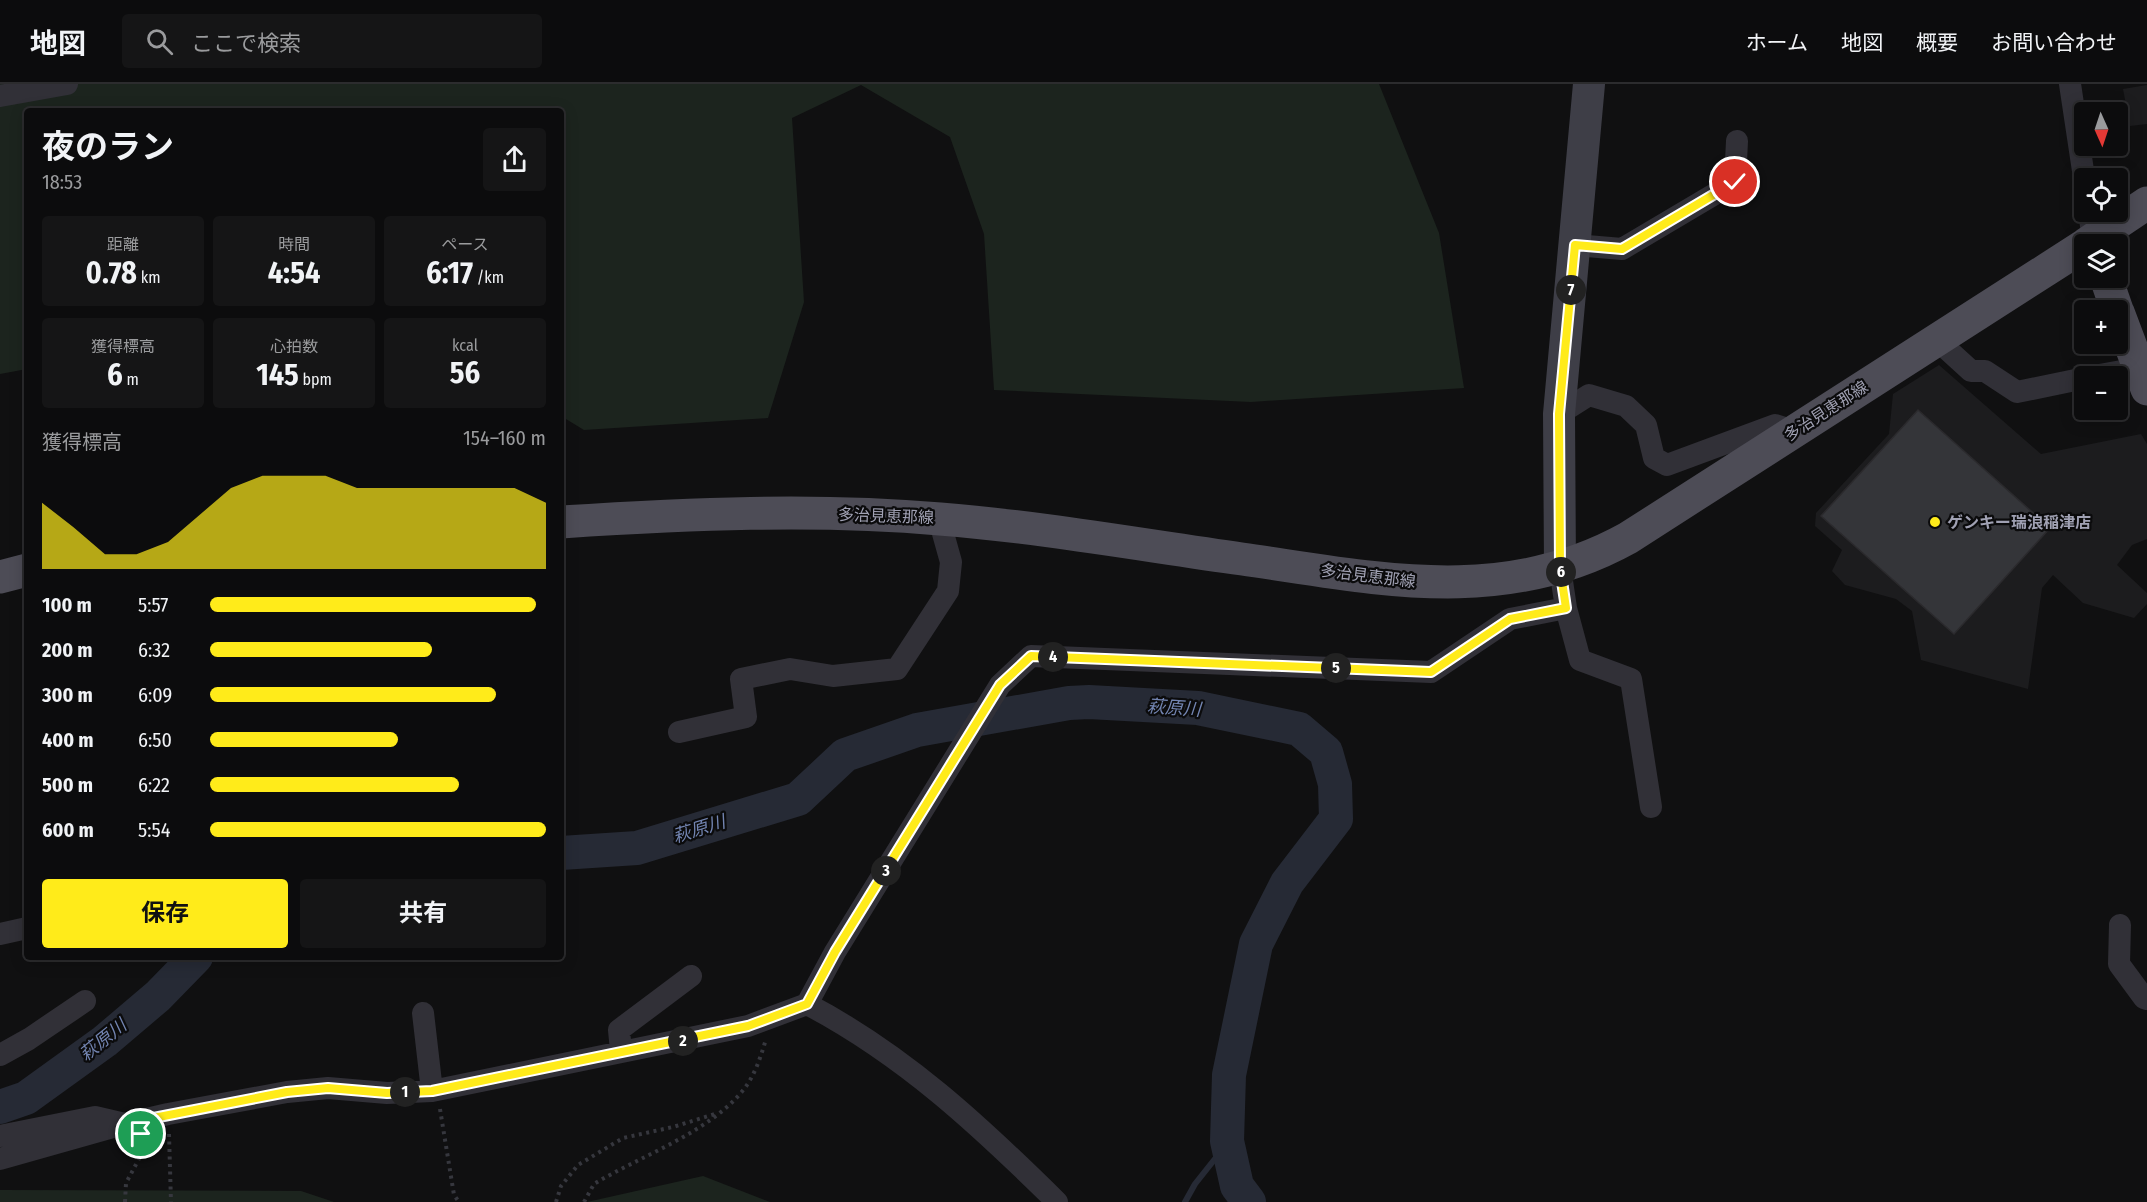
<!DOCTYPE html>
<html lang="ja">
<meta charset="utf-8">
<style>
body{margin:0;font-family:"Fira Sans Condensed","Noto Sans JP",sans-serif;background:#151516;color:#f1f3f6;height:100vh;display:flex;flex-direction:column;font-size:22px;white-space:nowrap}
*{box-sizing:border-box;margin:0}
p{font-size:20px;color:#9a9b9d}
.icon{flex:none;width:33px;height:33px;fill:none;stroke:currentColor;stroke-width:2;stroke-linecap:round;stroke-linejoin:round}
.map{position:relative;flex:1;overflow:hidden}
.details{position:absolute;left:24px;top:24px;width:540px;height:852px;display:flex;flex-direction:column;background:#0c0c0d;border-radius:6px;box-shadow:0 3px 15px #0003,0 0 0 2px #2c2c2e}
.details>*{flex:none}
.needle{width:39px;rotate:177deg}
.controls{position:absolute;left:2074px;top:18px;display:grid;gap:12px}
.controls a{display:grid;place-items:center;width:54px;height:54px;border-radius:6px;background:#0c0c0d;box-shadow:0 3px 15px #0003,0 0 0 2px #2c2c2e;font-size:30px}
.pin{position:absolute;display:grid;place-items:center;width:51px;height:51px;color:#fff;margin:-26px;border:3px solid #fff;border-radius:50%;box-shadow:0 2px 6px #0007}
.km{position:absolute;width:30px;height:30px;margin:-15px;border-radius:50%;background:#222;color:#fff;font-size:16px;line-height:30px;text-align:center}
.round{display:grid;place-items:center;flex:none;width:63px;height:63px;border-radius:6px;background:#151516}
.overview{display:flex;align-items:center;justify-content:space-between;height:102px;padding:0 18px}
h1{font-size:33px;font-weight:700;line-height:45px}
.stats{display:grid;grid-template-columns:repeat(3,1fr);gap:9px;height:102px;padding:6px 18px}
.stats div{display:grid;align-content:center;border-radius:6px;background:#151516;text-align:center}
.stats b{font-size:30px;font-weight:700}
.stats small{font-size:16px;font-weight:400}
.stats p{font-size:16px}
.chart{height:168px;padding:12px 18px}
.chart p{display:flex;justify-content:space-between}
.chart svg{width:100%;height:108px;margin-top:6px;fill:#ffeb1a;opacity:.7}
.action{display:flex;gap:12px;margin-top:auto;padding:12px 18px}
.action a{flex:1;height:69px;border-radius:6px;background:#ffeb1a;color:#111;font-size:24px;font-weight:700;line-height:69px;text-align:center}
.action a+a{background:#151516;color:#f1f3f6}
ul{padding:0 18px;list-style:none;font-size:20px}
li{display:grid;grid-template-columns:96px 72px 1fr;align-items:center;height:45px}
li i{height:15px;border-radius:8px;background:#ffeb1a}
header{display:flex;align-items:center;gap:36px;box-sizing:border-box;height:84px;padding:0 30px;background:#0c0c0d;border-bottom:2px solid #2c2c2e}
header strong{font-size:28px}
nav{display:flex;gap:33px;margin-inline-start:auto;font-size:21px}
.search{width:420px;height:54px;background:#151516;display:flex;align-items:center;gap:15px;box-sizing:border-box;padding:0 21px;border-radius:6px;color:#9a9b9d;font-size:22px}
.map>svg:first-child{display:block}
</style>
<header>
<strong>地図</strong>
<div class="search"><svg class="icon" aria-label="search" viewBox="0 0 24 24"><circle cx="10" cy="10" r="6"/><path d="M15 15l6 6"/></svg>ここで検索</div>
<nav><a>ホーム</a><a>地図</a><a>概要</a><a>お問い合わせ</a></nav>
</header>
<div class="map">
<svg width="2147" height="1118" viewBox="0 0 2147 1118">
<rect width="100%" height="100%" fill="#101011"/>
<path fill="#1c1c1e" d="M2147,1V40L2130,42L2123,5Z
M1939,281L2041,370L2141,350L2147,360V455L2132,461L2117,481L2147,509V520L2134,534L2083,519L2053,491L2042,504L2028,605L1921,576L1912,527L1896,515L1845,501L1832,487L1842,466L1815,442L1816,429L1889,350L1893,310Z"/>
<path fill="#1c241e" d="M0,0H1379L1439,149L1464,304L1251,318L994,306L984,150L950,53L861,1L792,34L804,218L768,334L584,346L561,332V27H27V285L0,290Z
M703,1092L770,1118H587Z
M0,1106L301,1107L334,1118H0Z"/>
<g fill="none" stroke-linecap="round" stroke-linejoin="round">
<path stroke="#262a35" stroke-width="6" d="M1185,1118L1195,1100L1218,1071L1229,1068"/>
<path stroke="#262a35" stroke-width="34" d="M561,769L637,764L798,715L845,671L917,646L1069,619L1089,618L1198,624L1299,645L1326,668L1335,700L1336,735L1287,799L1256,860L1229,991L1227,1057L1237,1102L1249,1118
M0,1023L26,1014L105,957L158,912L196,873"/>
</g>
<path fill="#343539" stroke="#2b2a2d" stroke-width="1.5" d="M1918,326L2050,444L1954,550L1821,432Z"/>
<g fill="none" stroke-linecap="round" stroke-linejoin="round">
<path stroke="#36373e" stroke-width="4" stroke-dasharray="3 4.5" stroke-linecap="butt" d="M440,1025L454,1111L459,1118
M169,1050L171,1118
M125,1118L126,1099L147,1060L144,1054
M556,1118L561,1102L578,1081L623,1054L673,1043L718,1029
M584,1118L594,1100C640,1072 711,1048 744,1005C755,991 761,972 766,955"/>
<path stroke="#313037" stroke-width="22" d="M2070,0L2085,100
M0,12L67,0
M2089,128L2093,156
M1575,161L1622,165L1735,98L1737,57
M1937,256L1971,287H1985L2017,308L2085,294
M2094,292L2138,284
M1559,330L1589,311L1626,322L1646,341L1654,374L1667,381L1775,341L1794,347
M1566,524L1580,576L1631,595L1651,723
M679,648L746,633L741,595L790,585L833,592L897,585L948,507L951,478L939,435
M2120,841L2119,880L2144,914L2147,915
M0,850L27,844
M807,920C904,971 979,1041 1057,1118
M423,929L432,1007
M621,967L619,946L691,892
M0,971L29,955L85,917
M0,1052L95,1033L125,1040L168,1030L287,1008L328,1004L387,1009L432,1007L748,942L807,920L835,868L1000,601L1031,572L1431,588L1510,535L1566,524L1560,484
M0,1075L124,1040"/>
<path stroke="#3e3e47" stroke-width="32" d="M1560,484L1559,330L1589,0"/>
<path stroke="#4d4c56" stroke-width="33" d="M2086,160L2147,119
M2106,194L2117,226
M2118,228L2147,305
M561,438C687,430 814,424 940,435C1041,443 1141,461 1242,475C1376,494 1502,524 1628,454L2085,161
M0,493L27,486"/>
</g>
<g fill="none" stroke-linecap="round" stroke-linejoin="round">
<defs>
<path id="route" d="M141,1050L138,1037L287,1008L328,1004L387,1009L432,1007L748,942L807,920L835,868L1000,601L1031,572L1431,588L1510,535L1566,524L1560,484L1559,330L1575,161L1622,165L1735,98"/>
</defs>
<use href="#route" stroke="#fff" stroke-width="12"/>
<use href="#route" stroke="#ffeb1a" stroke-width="8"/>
</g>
<circle fill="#ffeb1a" stroke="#0b0b0c" stroke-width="2" cx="1935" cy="438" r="6"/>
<g text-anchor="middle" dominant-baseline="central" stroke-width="4.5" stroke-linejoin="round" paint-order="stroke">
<g font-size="16" fill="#a0a1b3" stroke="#0b0b0c">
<text transform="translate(1826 327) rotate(-33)">多治見恵那線</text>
<text transform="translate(886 432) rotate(2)">多治見恵那線</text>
<text transform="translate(1368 492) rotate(7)">多治見恵那線</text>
</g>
<g font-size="16" font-weight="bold" fill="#a0a1b3" stroke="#0b0b0c" text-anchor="start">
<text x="1947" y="438">ゲンキー瑞浪稲津店</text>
</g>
<g font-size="18" font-style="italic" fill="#7385b2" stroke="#0b0b0c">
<text transform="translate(1174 624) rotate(4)">萩原川</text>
<text transform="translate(699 745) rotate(-17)">萩原川</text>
<text transform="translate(103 956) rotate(-39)">萩原川</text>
</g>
</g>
</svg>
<div class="controls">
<a><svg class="needle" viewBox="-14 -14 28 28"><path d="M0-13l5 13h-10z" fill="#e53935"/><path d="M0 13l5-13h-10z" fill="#9a9b9d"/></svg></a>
<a><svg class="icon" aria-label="locate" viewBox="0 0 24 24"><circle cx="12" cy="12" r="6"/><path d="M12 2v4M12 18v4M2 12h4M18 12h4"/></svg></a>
<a><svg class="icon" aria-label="layers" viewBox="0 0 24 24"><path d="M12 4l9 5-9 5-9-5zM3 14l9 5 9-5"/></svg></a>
<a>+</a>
<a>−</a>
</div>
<div class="pin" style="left:141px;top:1050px;background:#1e9e55"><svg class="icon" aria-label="arrive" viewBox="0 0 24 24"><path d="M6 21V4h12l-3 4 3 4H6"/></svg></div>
<div class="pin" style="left:1735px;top:98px;background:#d93025"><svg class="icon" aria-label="check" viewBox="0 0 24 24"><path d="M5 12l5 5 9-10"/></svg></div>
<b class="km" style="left:405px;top:1008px">1</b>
<b class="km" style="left:683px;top:957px">2</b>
<b class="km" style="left:886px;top:787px">3</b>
<b class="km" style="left:1053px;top:573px">4</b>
<b class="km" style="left:1336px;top:584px">5</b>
<b class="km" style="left:1561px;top:488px">6</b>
<b class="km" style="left:1571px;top:206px">7</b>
<section class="details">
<div class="overview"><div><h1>夜のラン</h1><p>18:53</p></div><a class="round"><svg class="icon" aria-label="share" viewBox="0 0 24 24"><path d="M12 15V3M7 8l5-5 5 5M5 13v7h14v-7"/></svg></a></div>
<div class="stats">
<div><p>距離</p><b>0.78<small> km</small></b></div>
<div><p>時間</p><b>4:54</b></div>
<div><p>ペース</p><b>6:17<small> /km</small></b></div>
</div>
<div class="stats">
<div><p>獲得標高</p><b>6<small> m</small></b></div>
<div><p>心拍数</p><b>145<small> bpm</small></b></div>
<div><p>kcal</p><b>56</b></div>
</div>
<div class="chart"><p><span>獲得標高</span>154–160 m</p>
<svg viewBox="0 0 160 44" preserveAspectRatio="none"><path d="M0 44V17L10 27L20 38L30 38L40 33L50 22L60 11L70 6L80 6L90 6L100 11L110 11L120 11L130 11L140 11L150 11L160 17V44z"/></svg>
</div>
<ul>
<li><b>100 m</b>5:57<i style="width:97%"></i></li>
<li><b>200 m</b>6:32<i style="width:66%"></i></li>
<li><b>300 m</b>6:09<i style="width:85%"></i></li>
<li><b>400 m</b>6:50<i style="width:56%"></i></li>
<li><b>500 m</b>6:22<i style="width:74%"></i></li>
<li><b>600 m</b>5:54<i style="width:100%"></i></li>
</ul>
<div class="action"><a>保存</a><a>共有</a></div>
</section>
</div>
